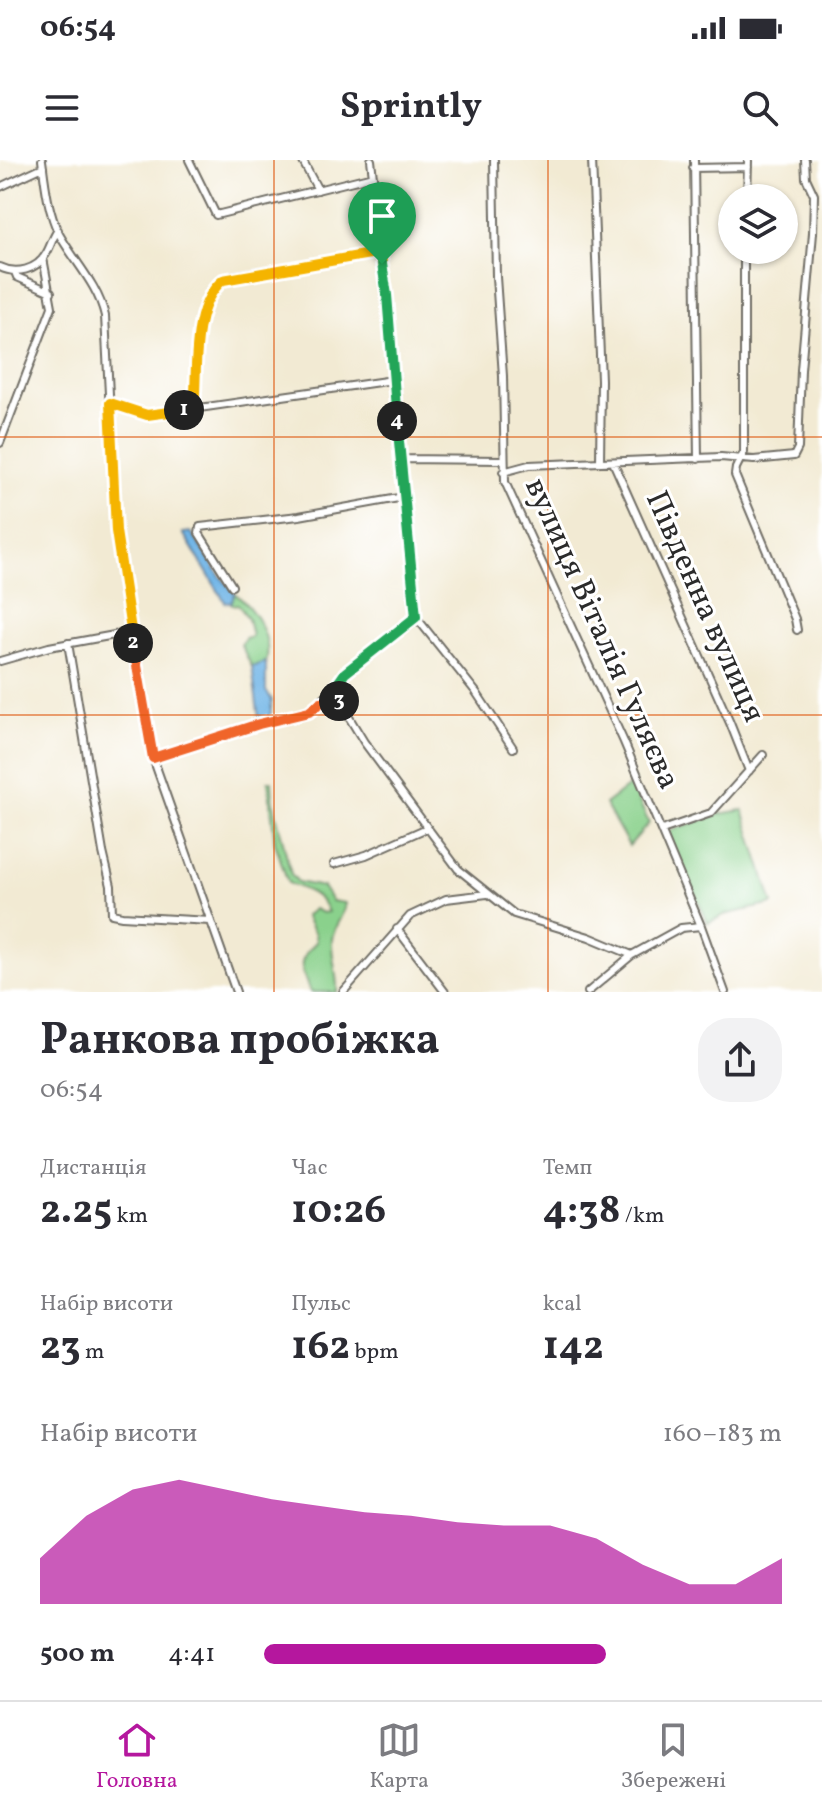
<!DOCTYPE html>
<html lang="uk">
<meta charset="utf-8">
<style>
body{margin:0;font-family:Vollkorn,serif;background:#f2f2f3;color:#2b2b33;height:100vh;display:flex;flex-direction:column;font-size:30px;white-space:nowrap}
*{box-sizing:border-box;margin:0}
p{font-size:26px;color:#7c7c81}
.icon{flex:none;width:44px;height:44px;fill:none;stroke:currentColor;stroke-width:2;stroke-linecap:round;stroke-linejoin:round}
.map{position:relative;height:832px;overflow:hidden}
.details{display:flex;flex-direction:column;background:#fff;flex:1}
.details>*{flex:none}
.fabs{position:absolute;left:718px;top:24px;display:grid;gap:16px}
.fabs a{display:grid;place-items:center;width:80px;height:80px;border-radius:50%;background:#fff;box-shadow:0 2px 6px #0004;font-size:40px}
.pin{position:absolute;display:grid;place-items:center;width:68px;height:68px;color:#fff;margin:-82px -34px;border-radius:50% 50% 50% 0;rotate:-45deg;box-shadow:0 0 8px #0007}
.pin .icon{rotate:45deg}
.km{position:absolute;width:40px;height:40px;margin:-20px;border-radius:50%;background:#222;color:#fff;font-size:22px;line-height:40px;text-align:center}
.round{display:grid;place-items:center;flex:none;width:84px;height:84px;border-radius:32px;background:#f2f2f3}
.overview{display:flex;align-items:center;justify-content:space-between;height:136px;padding:0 40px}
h1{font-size:44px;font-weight:700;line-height:60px}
.stats{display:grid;grid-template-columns:repeat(3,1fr);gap:12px;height:136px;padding:8px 40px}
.stats div{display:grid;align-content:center}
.stats b{font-size:40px;font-weight:700}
.stats small{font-size:22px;font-weight:400}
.stats p{font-size:22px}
.chart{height:224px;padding:16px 40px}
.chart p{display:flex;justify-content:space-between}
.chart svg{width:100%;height:144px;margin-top:8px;fill:#b5179e;opacity:.7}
ul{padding:0 40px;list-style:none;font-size:26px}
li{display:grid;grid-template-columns:128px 96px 1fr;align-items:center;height:60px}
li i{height:20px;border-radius:10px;background:#b5179e}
.status{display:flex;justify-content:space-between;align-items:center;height:56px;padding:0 40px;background:#fff;direction:ltr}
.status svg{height:22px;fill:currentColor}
header{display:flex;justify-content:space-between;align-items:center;height:104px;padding:0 40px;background:#fff;font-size:36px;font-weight:700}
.menu{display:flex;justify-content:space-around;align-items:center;height:112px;border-top:2px solid #e1e1e2;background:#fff;font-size:22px;color:#7c7c81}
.menu a{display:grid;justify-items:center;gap:4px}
.menu .active{color:#b5179e}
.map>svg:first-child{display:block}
</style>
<div class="status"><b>06:54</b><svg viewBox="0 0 49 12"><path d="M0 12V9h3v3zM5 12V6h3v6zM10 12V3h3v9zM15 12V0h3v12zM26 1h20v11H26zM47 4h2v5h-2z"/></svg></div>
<header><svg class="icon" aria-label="menu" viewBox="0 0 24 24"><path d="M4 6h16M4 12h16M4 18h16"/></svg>Sprintly<svg class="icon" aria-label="search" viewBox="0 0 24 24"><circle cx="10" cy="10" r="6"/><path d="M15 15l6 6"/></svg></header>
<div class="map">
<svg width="822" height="832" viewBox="0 0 822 832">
<rect width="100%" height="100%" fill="#fff"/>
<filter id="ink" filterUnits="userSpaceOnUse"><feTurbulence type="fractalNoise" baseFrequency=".0125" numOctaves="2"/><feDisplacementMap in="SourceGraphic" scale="16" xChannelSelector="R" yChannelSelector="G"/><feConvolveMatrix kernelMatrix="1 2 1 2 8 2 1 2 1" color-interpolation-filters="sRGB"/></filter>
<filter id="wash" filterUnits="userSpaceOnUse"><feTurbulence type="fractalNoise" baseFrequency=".006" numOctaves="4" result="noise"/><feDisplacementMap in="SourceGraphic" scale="32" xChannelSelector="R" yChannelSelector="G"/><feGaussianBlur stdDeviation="1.8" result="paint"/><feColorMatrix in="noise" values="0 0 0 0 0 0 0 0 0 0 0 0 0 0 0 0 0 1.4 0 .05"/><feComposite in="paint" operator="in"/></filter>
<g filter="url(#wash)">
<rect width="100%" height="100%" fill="#f2ead3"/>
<path fill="#8ad18c" stroke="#5a7e5c" stroke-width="2" d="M235,433C254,450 273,476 266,502L252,507L241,485L245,478L252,476L248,459L238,444L233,445L231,443Z
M268,621H272L273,641L291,714L298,722L323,727L332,741L345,743C344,758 333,765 332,780C331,797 338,815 337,832H310C301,808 295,801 316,782L315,774L305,756L314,749L322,753L328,752C322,735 304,729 288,723L275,683Z
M631,624L649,663L629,686L605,644Z
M743,650L773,744L724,755L708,763L666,672L719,654Z"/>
<path fill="#71b5e7" stroke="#4e7089" stroke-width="2" d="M191,372L220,416L235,433L231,443L225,442L183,373Z
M266,502V531L272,540L270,558L259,560L252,507Z"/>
</g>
<g filter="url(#ink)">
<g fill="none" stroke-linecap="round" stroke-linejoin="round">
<defs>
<path id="minor" d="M42,0C45,24 48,52 59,74C74,101 98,125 105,156L116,371L147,571L153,598L236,832
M189,0L216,55L373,16
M302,0L318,30
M371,0L387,135L416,457L345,513L336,526L338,539L364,582L458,709L514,754L589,777L632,795L681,768L701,766L725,832
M494,0L496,117L503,216L505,322L624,582L701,766
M592,0L601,220L600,302
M694,0L698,299
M693,8L748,7
M0,27L43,7
M747,38L748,0
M744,90V292L736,308L735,315L795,459L797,470
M0,107C16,115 37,110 46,94C51,86 52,78 58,70
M15,112L17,117L51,132
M110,243L151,255L393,220
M194,249C198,214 190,127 234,116L381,92
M0,283L52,147L43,98
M400,299L503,300
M613,302L730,563L749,611
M503,312L529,305L721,297L754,300L794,296L798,288L801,210L813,73L814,35L806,18L805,0
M232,426L199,373L200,367L299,356L404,337
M416,457L476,532L513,588
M68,483L103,692L111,726L112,754L122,756L210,761
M0,501L49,487L131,472
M153,598L259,564L309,552L336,526
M662,670L711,653L763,595
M334,704L366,695L427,668
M397,769L445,832
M343,832L410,756L446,739L487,734
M588,832L632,795"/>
</defs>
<use href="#minor" stroke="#716e66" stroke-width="10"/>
<use href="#minor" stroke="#fff" stroke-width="6"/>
</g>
</g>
<g fill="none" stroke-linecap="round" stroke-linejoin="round" filter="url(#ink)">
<defs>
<path id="split-1" d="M184,250L194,249C198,211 190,147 223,120L381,92L382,104"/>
<path id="split-2" d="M133,483L116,371L110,243L147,255L184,250"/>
<path id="split-3" d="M133,483L153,598L259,564L309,552L321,542L341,543L339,541"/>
<path id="split-4" d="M339,541L336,526L345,513L416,457L397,261"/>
<path id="split-5" d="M382,104L387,135L397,261"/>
</defs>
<use href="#split-1" stroke="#fff" stroke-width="16"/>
<use href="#split-2" stroke="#fff" stroke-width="16"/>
<use href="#split-3" stroke="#fff" stroke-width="16"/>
<use href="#split-4" stroke="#fff" stroke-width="16"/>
<use href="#split-5" stroke="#fff" stroke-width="16"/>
<use href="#split-1" stroke="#f5b400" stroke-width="10"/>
<use href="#split-2" stroke="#f5b400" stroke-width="10"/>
<use href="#split-3" stroke="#f0652b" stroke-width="10"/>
<use href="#split-4" stroke="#22a559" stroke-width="10"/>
<use href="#split-5" stroke="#22a559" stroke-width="10"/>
</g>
<path fill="none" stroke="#df570e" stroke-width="2" stroke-opacity="0.55" d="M274,0V832M548,0V832M0,277H822M0,555H822"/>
<g text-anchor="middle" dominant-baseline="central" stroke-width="6" stroke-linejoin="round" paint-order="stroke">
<g font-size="32" fill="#2b2b2b" stroke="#fff">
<text transform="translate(704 447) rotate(66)">Південна вулиця</text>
<text transform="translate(601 474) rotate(66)">вулиця Віталія Гуляєва</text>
</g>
</g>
</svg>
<div class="fabs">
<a><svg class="icon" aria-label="layers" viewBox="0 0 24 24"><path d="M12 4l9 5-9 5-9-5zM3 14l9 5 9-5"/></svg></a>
</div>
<div class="pin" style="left:382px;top:104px;background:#1e9e55"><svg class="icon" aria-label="arrive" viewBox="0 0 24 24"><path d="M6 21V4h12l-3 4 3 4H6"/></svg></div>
<b class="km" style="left:184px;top:250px">1</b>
<b class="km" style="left:133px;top:483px">2</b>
<b class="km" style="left:339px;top:541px">3</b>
<b class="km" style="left:397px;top:261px">4</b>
</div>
<section class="details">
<div class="overview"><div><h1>Ранкова пробіжка</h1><p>06:54</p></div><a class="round"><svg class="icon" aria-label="share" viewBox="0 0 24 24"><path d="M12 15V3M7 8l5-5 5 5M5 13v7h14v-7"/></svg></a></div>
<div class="stats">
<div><p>Дистанція</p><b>2.25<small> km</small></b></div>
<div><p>Час</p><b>10:26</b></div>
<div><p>Темп</p><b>4:38<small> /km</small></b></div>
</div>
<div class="stats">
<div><p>Набір висоти</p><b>23<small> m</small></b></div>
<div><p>Пульс</p><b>162<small> bpm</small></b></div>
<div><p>kcal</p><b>142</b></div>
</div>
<div class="chart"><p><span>Набір висоти</span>160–183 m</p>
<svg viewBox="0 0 160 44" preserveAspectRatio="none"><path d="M0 44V30L10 17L20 9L30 6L40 9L50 12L60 14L70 16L80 17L90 19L100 20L110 20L120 24L130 32L140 38L150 38L160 30V44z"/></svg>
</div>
<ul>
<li><b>500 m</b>4:41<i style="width:66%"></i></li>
</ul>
</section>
<nav class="menu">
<a class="active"><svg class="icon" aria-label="home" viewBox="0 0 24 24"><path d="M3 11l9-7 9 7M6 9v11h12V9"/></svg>Головна</a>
<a><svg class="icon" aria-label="map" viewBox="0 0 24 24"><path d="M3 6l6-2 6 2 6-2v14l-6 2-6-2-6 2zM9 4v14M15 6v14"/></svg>Карта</a>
<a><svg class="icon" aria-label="saved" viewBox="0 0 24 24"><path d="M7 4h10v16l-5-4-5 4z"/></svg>Збережені</a>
</nav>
